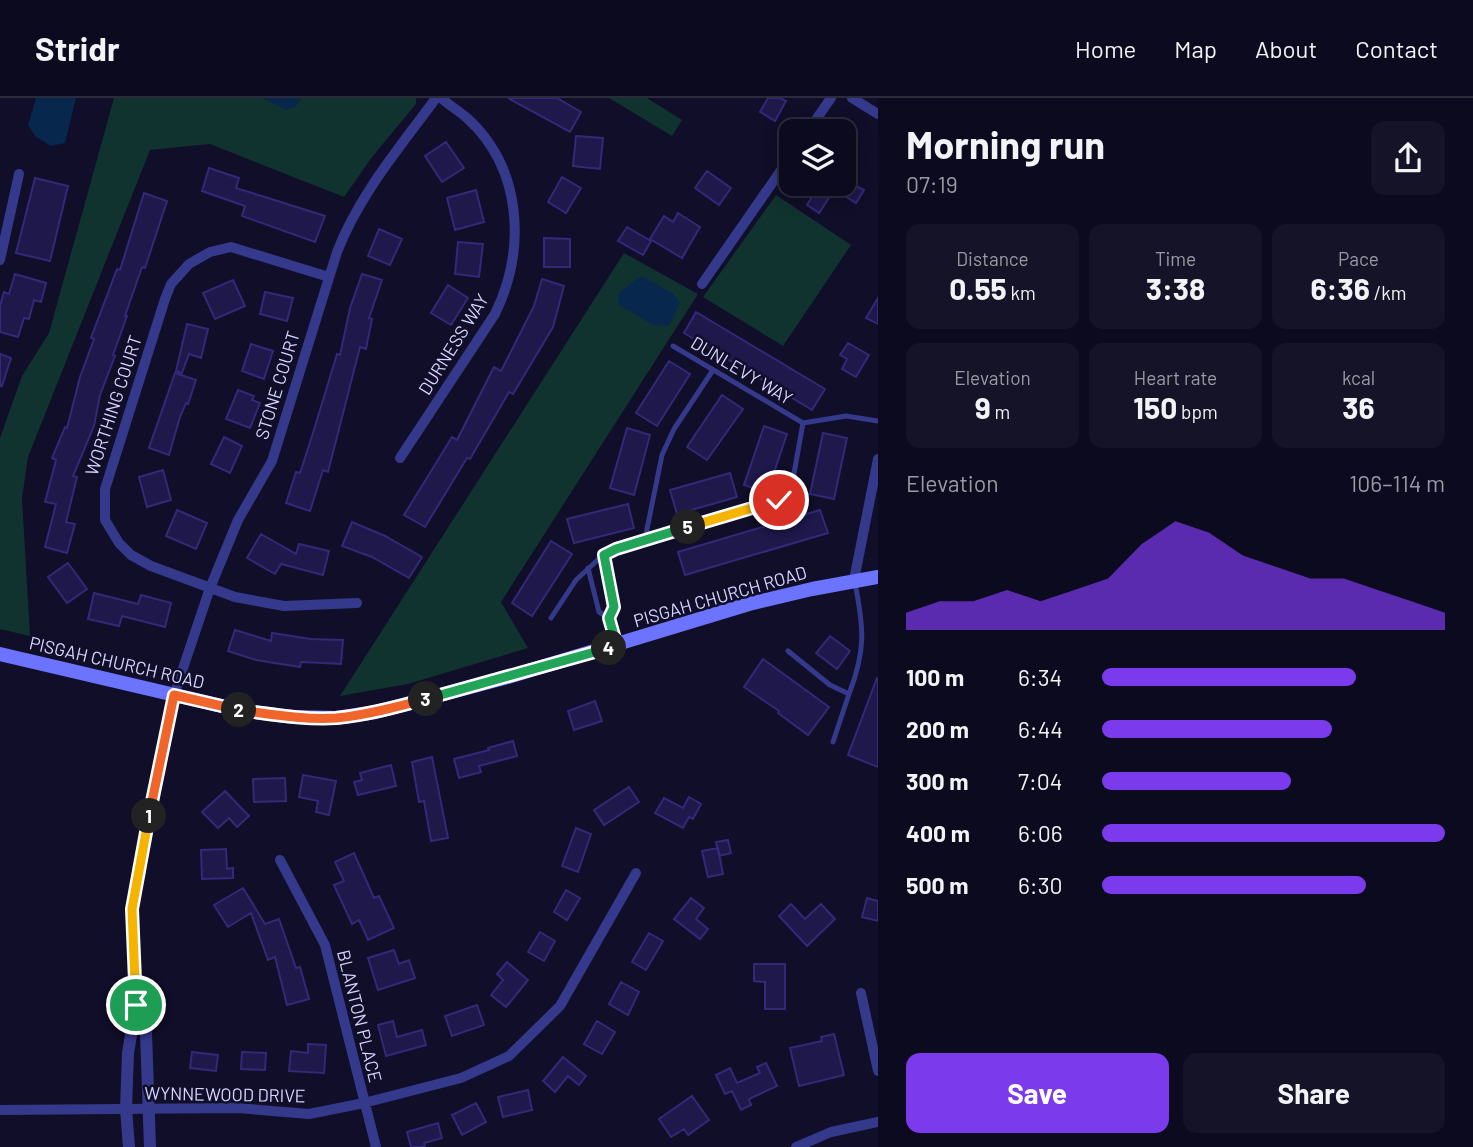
<!DOCTYPE html>
<meta charset="utf-8">
<style>
body{margin:0;font-family:Barlow,sans-serif;background:#151327;color:#f1f3f6;height:100vh;display:flex;flex-direction:column;font-size:26px;white-space:nowrap}
*{box-sizing:border-box;margin:0}
p{font-size:23px;color:#9a9aa4}
.icon{flex:none;width:38px;height:38px;fill:none;stroke:currentColor;stroke-width:2;stroke-linecap:round;stroke-linejoin:round}
.map{position:relative;flex:1;overflow:hidden}
.side{display:flex;flex-direction:column;background:#0c0a1e;width:595px}
.side>*{flex:none}
.buttons{position:absolute;left:779px;top:21px;display:grid;gap:14px}
.buttons a{display:grid;place-items:center;width:77px;height:77px;border-radius:14px;background:#0c0a1e;box-shadow:0 4px 18px #0003,0 0 0 2px #2c2b3c;font-size:35px}
.pin{position:absolute;display:grid;place-items:center;width:60px;height:60px;color:#fff;margin:-30px;border:4px solid #fff;border-radius:50%;box-shadow:0 2px 7px #0007}
.km{position:absolute;width:35px;height:35px;margin:-18px;border-radius:50%;background:#222;color:#fff;font-size:19px;line-height:35px;text-align:center}
.round{display:grid;place-items:center;flex:none;width:74px;height:74px;border-radius:14px;background:#151327}
.summary{display:flex;align-items:center;justify-content:space-between;height:119px;padding:0 28px}
h1{font-size:38px;font-weight:700;line-height:52px}
.figures{display:grid;grid-template-columns:repeat(3,1fr);gap:10px;height:119px;padding:7px 28px}
.figures div{display:grid;align-content:center;border-radius:14px;background:#151327;text-align:center}
.figures b{font-size:30px;font-weight:700}
.figures small{font-size:19px;font-weight:400}
.figures p{font-size:19px}
.chart{height:196px;padding:14px 28px}
.chart p{display:flex;justify-content:space-between}
.chart svg{width:100%;height:126px;margin-top:7px;fill:#7c3aed;opacity:.7}
.cta{display:flex;gap:14px;margin-top:auto;padding:14px 28px}
.cta a{flex:1;height:80px;border-radius:14px;background:#7c3aed;color:#fff;font-size:28px;font-weight:700;line-height:80px;text-align:center}
.cta a+a{background:#151327;color:#f1f3f6}
ul{padding:0 28px;list-style:none;font-size:23px}
li{display:grid;grid-template-columns:112px 84px 1fr;align-items:center;height:52px}
li i{height:18px;border-radius:9px;background:#7c3aed}
header{display:flex;align-items:center;gap:42px;box-sizing:border-box;height:98px;padding:0 35px;background:#0c0a1e;border-bottom:2px solid #2c2b3c}
header strong{font-size:33px}
nav{display:flex;gap:38px;margin-inline-start:auto;font-size:24px}
main{display:flex;flex:1;min-height:0}
.map>svg:first-child{display:block}
</style>
<header>
<strong>Stridr</strong>
<nav><a>Home</a><a>Map</a><a>About</a><a>Contact</a></nav>
</header>
<main>
<div class="map">
<svg width="878" height="1049" viewBox="0 0 878 1049">
<rect width="100%" height="100%" fill="#100e28"/>
<path fill="#10332f" d="M114,0H263L295,9L301,0H416V6L372,59L344,99L210,46L150,52L28,359L22,400L30,538L0,531V340L22,278L49,235Z
M609,0H647L682,22L672,38Z
M776,97L851,147L783,248L703,199Z
M624,155L698,196L501,504L528,550L408,586L340,598Z"/>
<path fill="#08274d" d="M36,0H76L65,45L51,48L35,38L28,27Z
M263,0H301L295,9L286,12Z
M639,179H644L672,195L680,205L669,228L653,227L619,207L618,196Z"/>
<path fill="#1e184b" stroke="#322979" stroke-width="2" d="M508,0H557L581,14L570,34Z
M768,0H780L786,3L775,23L760,14Z
M576,38L603,40L600,71L573,68Z
M446,44L464,70L442,84L425,58Z
M209,70L239,80L236,90L325,118L315,144L242,118L245,108L202,93Z
M707,73L731,90L719,107L695,90Z
M562,79L581,90L566,115L548,104Z
M35,80L68,88L50,163L16,155Z
M811,86H838L819,115L807,107L813,97L806,92Z
M852,86L864,92L856,105L845,98Z
M476,92L484,124L455,132L447,100Z
M144,95L167,103L145,170L142,169L125,218H127L113,257L115,258L100,297L94,328L73,378L77,379L66,424L75,426L67,455L45,449L56,406L45,404L56,362L52,360L65,329L67,330L80,279L94,241L91,240L117,171L120,172Z
M678,115L700,129L682,160L650,141L664,118L673,124Z
M627,129L651,143L643,157L618,143Z
M379,131L402,141L390,167L368,158Z
M544,140L570,141V169H544Z
M458,144L483,146L479,179L455,176Z
M15,176L46,185L41,204L34,202L29,221L24,220L18,239L0,234V208L4,194L9,196Z
M362,176L382,182L369,220L372,221L366,251L360,249L328,374L323,372L310,413L286,405L296,374L300,375L313,335L337,256L340,257L350,210Z
M542,181L564,188L553,229L513,296L509,294L470,361L467,360L425,429L404,417L452,339L457,342L494,269L501,273L534,208Z
M233,182L245,208L215,221L203,195Z
M448,187L468,200L451,227L431,215Z
M265,194L293,200L287,223L260,216Z
M878,200V226L866,220Z
M696,214L825,291L812,312L684,235Z
M187,226L208,231L201,260L189,256L182,275L176,273Z
M848,245L869,257L856,279L842,271L847,261L840,257Z
M251,246L273,253L264,281L242,273Z
M0,256L11,260L2,288H0Z
M669,263L690,276L657,328L636,315Z
M175,275L196,282L188,306L186,305L180,319L169,357L149,350Z
M238,292L254,298L252,302L260,305L250,330L226,321Z
M722,297L743,311L707,362L687,349Z
M764,328L787,336L767,395L744,387Z
M627,330L650,337L634,397L610,390Z
M823,335L847,340L834,401L810,396Z
M224,339L242,348L230,375L211,366Z
M163,372L171,402L147,409L139,379Z
M730,375L737,399L677,416L670,392Z
M628,406L634,430L574,445L567,421Z
M177,412L207,425L196,451L166,438Z
M820,412L828,435L685,477L678,454Z
M352,424L385,438L422,459L409,480L372,459L342,448Z
M261,436L296,456L299,446L329,453L323,477L281,466L275,476L247,460Z
M551,443L572,456L532,518L512,505Z
M68,465L87,491L67,505L48,479Z
M94,495L138,506L141,497L171,505L165,529L122,518L119,528L88,521Z
M235,532L271,543L272,535L311,541L343,542L341,566L301,564L300,569L256,562L228,553Z
M830,538L850,553L837,571L816,555Z
M763,561L829,609L808,637L778,615L779,613L744,589Z
M877,580L878,581V669L848,657Z
M595,603L602,623L574,632L568,613Z
M513,643L517,658L479,668L481,674L459,680L454,661L489,652L488,650Z
M432,659L448,740L431,743L424,703L419,704L412,664Z
M391,667L396,688L358,697L354,684L362,682L360,675Z
M303,677L336,683L329,717L316,714L318,703L299,699Z
M285,680L286,703L254,704L253,681Z
M629,689L639,704L604,727L594,712Z
M225,693L249,718L237,729L229,720L218,730L202,714Z
M689,699L701,706L693,721L689,719L683,730L655,715L664,700L683,710Z
M576,730L591,736L578,774L562,768Z
M728,742L731,755L719,758L716,744Z
M718,750L723,776L708,779L702,753Z
M226,751L227,771L233,770V780L202,781L201,752Z
M354,755L374,800L379,798L394,830L368,842L359,822L352,826L334,787L344,783L335,764Z
M243,790L265,826L279,821L296,870L300,869L309,901L287,907L275,859L268,862L251,815L228,829L214,807Z
M566,792L580,800L567,822L554,814Z
M691,800L704,810L696,821L708,831L700,841L674,821Z
M867,800L878,803V823L862,819Z
M791,806L805,821L821,806L835,821L807,848L779,818Z
M540,834L555,843L544,863L528,854Z
M649,835L663,843L646,872L632,864Z
M394,852L399,866L409,862L415,880L378,892L368,860Z
M507,864L528,882L506,909L491,897L503,882L497,876Z
M754,866H785V911H765V884L754,883Z
M621,884L639,894L628,917L609,906Z
M477,907L484,927L452,938L445,918Z
M393,923L397,939L422,932L426,947L386,958L378,927Z
M597,923L615,934L602,956L584,946Z
M834,936L844,977L799,988L790,950L822,943L821,939Z
M308,946L326,947L324,975L289,973L291,953L308,955Z
M192,954L218,957L216,973L190,970Z
M242,954L266,955L265,972L241,971Z
M563,959L586,978L579,987L568,978L555,994L543,983Z
M766,965L777,988L749,1001L751,1007L741,1012L732,993L725,996L716,977L730,970L737,985L760,975L757,969Z
M528,992L532,1012L503,1019L498,999Z
M692,998L709,1022L688,1037L684,1031L671,1039L659,1021Z
M476,1005L486,1024L462,1037L452,1017Z
M438,1025L442,1040L424,1045L425,1049H411L407,1034Z"/>
<g fill="none" stroke-linecap="round" stroke-linejoin="round">
<path stroke="#35398b" stroke-width="5" d="M673,248L803,325L846,318L878,323
M645,441L662,357L674,331L713,272
M603,457L614,509L609,520L616,546
M588,470L599,514L609,520
M551,520L576,482L603,457L645,441L771,406L779,402L791,392L803,325
M788,553L830,587L849,596C866,552 864,531 855,485
M833,644L849,596"/>
<path stroke="#35398b" stroke-width="10" d="M852,0L878,16
M808,33L831,0
M0,162L19,76
M329,179L231,149L210,154L189,166L171,186L165,201L105,391V422L119,445L131,457L151,468L235,499L262,504L284,508L357,505
M702,186L791,58
M400,360L495,216C526,152 523,71 467,20C459,13 449,7 441,0
M854,482L878,361
M174,597L210,490L238,422L272,363L337,154C359,97 400,49 436,0
M280,762L325,847L376,1049
M861,895L878,973
M0,1012L237,1010L309,1016L364,1005L461,980L509,958L560,908L636,775
M796,1049L831,1034L878,1024"/>
<path stroke="#35398b" stroke-width="12" d="M137,911L146,935L150,1049
M129,1049L126,1011L128,955L136,907L132,811L174,597"/>
<path stroke="#6c74ff" stroke-width="14" d="M0,556L239,612L293,619L336,620L376,614L508,579L749,506L812,491L878,479"/>
</g>
<g fill="none" stroke-linecap="round" stroke-linejoin="round">
<defs>
<path id="split-1" d="M136,907L132,811L149,718"/>
<path id="split-2" d="M149,718L174,597L239,612"/>
<path id="split-3" d="M239,612C271,616 304,622 336,620C367,617 397,609 426,601"/>
<path id="split-4" d="M426,601L609,550"/>
<path id="split-5" d="M609,550L617,548L609,520L614,509L604,457L616,451L688,429"/>
<path id="split-6" d="M688,429L779,402"/>
</defs>
<use href="#split-1" stroke="#fff" stroke-width="14"/>
<use href="#split-2" stroke="#fff" stroke-width="14"/>
<use href="#split-3" stroke="#fff" stroke-width="14"/>
<use href="#split-4" stroke="#fff" stroke-width="14"/>
<use href="#split-5" stroke="#fff" stroke-width="14"/>
<use href="#split-6" stroke="#fff" stroke-width="14"/>
<use href="#split-1" stroke="#f5b400" stroke-width="9"/>
<use href="#split-2" stroke="#f0652b" stroke-width="9"/>
<use href="#split-3" stroke="#f0652b" stroke-width="9"/>
<use href="#split-4" stroke="#22a559" stroke-width="9"/>
<use href="#split-5" stroke="#22a559" stroke-width="9"/>
<use href="#split-6" stroke="#f5b400" stroke-width="9"/>
</g>
<g text-anchor="middle" dominant-baseline="central" stroke-width="5" stroke-linejoin="round" paint-order="stroke">
<g font-size="18" fill="#d7d5ff" stroke="#100e28">
<text transform="translate(453 246) rotate(-58)">DURNESS WAY</text>
<text transform="translate(742 272) rotate(31)">DUNLEVY WAY</text>
<text transform="translate(277 287) rotate(-73)">STONE COURT</text>
<text transform="translate(113 307) rotate(-72)">WORTHING COURT</text>
<text transform="translate(720 498) rotate(-16)">PISGAH CHURCH ROAD</text>
<text transform="translate(117 564) rotate(13)">PISGAH CHURCH ROAD</text>
<text transform="translate(360 918) rotate(76)">BLANTON PLACE</text>
<text transform="translate(225 996) rotate(1)">WYNNEWOOD DRIVE</text>
</g>
</g>
</svg>
<div class="buttons">
<a><svg class="icon" aria-label="layers" viewBox="0 0 24 24"><path d="M12 4l9 5-9 5-9-5zM3 14l9 5 9-5"/></svg></a>
</div>
<div class="pin" style="left:136px;top:907px;background:#1e9e55"><svg class="icon" aria-label="arrive" viewBox="0 0 24 24"><path d="M6 21V4h12l-3 4 3 4H6"/></svg></div>
<div class="pin" style="left:779px;top:402px;background:#d93025"><svg class="icon" aria-label="check" viewBox="0 0 24 24"><path d="M5 12l5 5 9-10"/></svg></div>
<b class="km" style="left:149px;top:718px">1</b>
<b class="km" style="left:239px;top:612px">2</b>
<b class="km" style="left:426px;top:601px">3</b>
<b class="km" style="left:609px;top:550px">4</b>
<b class="km" style="left:688px;top:429px">5</b>
</div>
<section class="side">
<div class="summary"><div><h1>Morning run</h1><p>07:19</p></div><a class="round"><svg class="icon" aria-label="share" viewBox="0 0 24 24"><path d="M12 15V3M7 8l5-5 5 5M5 13v7h14v-7"/></svg></a></div>
<div class="figures">
<div><p>Distance</p><b>0.55<small> km</small></b></div>
<div><p>Time</p><b>3:38</b></div>
<div><p>Pace</p><b>6:36<small> /km</small></b></div>
</div>
<div class="figures">
<div><p>Elevation</p><b>9<small> m</small></b></div>
<div><p>Heart rate</p><b>150<small> bpm</small></b></div>
<div><p>kcal</p><b>36</b></div>
</div>
<div class="chart"><p><span>Elevation</span>106–114 m</p>
<svg viewBox="0 0 160 44" preserveAspectRatio="none"><path d="M0 44V38L10 34L20 34L30 30L40 34L50 30L60 26L70 14L80 6L90 10L100 18L110 22L120 26L130 26L140 30L150 34L160 38V44z"/></svg>
</div>
<ul>
<li><b>100 m</b>6:34<i style="width:74%"></i></li>
<li><b>200 m</b>6:44<i style="width:67%"></i></li>
<li><b>300 m</b>7:04<i style="width:55%"></i></li>
<li><b>400 m</b>6:06<i style="width:100%"></i></li>
<li><b>500 m</b>6:30<i style="width:77%"></i></li>
</ul>
<div class="cta"><a>Save</a><a>Share</a></div>
</section>
</main>
